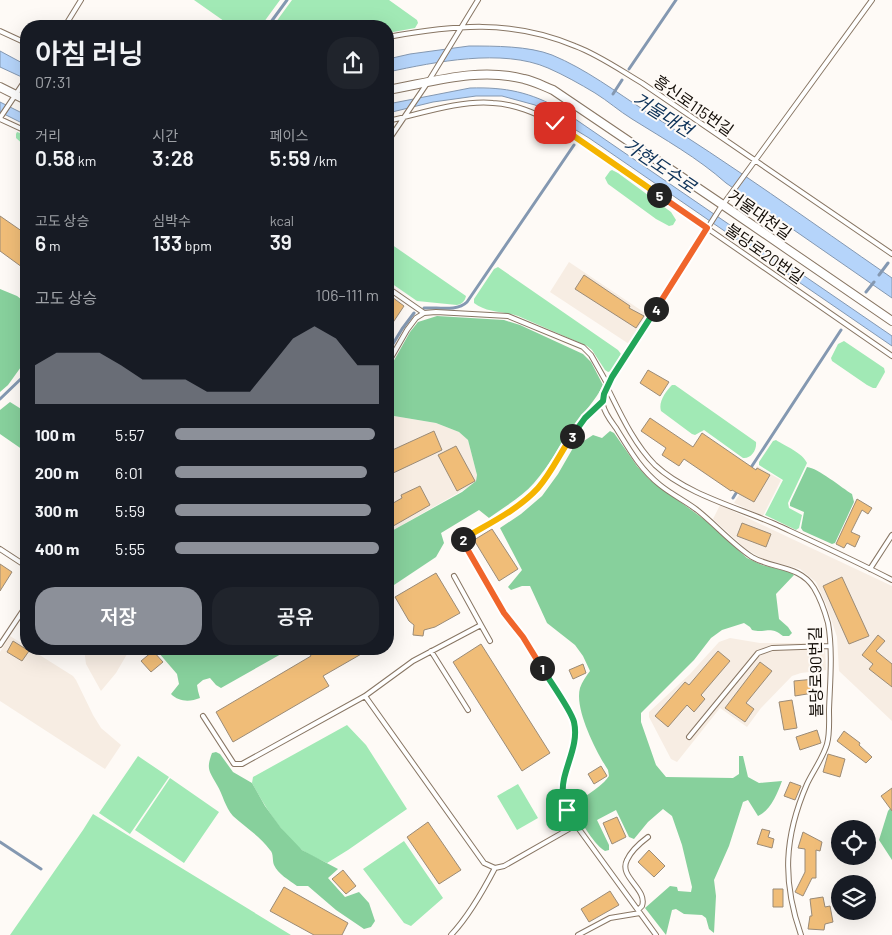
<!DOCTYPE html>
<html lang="ko">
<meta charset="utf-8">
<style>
body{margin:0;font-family:Barlow,"Noto Sans KR",sans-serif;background:#20242c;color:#f1f3f6;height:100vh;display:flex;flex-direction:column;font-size:19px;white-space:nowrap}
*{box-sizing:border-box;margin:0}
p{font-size:16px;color:#9ea1a6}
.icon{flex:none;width:28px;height:28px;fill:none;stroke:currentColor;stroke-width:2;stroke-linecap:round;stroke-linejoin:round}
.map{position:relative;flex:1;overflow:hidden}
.side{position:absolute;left:20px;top:20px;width:374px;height:635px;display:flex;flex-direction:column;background:#171b24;border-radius:20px;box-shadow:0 5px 20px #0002}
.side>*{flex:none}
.buttons{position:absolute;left:831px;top:820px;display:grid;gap:10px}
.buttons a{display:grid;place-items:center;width:45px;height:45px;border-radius:50%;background:#171b24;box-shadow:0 5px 20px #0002;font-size:25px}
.pin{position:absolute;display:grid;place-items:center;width:42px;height:42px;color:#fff;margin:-21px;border-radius:10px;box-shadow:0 2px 8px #0006}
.km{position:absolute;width:25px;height:25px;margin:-12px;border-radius:50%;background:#222;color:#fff;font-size:14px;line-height:25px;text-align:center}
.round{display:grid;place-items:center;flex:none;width:52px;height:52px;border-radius:20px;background:#20242c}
.summary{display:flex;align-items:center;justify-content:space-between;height:85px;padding:0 15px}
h1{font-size:28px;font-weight:600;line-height:38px}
.stats{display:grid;grid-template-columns:repeat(3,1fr);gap:8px;height:85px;padding:5px 15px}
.stats div{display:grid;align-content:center}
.stats b{font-size:21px;font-weight:600}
.stats small{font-size:14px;font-weight:400}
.stats p{font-size:14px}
.chart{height:140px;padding:10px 15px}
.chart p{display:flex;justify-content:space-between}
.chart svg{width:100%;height:90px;margin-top:5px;fill:#8c9099;opacity:.7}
.button{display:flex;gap:10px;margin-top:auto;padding:10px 15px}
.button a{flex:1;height:58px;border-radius:20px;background:#8c9099;color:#fff;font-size:20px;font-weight:600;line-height:58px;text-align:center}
.button a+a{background:#20242c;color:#f1f3f6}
ul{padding:0 15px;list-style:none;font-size:16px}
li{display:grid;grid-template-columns:80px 60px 1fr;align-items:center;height:38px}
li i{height:12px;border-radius:6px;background:#8c9099}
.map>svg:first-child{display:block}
</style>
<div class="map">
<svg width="892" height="935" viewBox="0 0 892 935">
<rect width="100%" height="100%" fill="#fefaf6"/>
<path fill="#f7ede3" d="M569,262L648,315L629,344L550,292Z
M388,415L436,423L459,432L468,440L477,475L476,482L472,485L388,533Z
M757,466L781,480L763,516L734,503Z
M720,505L892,586V721L839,671L837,637L826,604L816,582L800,569L763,559L746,549L713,519Z
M10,636L26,646V649H30L73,676L76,680L93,715L101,728L121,745L105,769L0,701V652Z
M730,638L760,643H825L826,670L801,673L792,676L761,708L747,727L720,708L677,762L671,759L649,717V712L690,674L719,642Z
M84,649H130L116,673L101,691L86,664Z"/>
<path fill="#a1e9b5" d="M194,0H280L261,26H231Z
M292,0H389L417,20L418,23L415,28L388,33V26H273Z
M17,132L26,135V147L16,138V134Z
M612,170L618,173L671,212L676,220L673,225L669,226L656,219L608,184L605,178L610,171Z
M388,242L466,296C465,301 462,304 457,305L417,301L388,281Z
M498,267L618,350L621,354L612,371L608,372L605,370L592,350L587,346L518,316C503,311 487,313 474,303V299L494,269Z
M844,341L884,368L885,372L876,388H873L867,385L832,361L831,358L838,344Z
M672,385H675L756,442C757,450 751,459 743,458L704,430L695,435L692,434L661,411C658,402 666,391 672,385Z
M776,440C785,446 803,453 807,463L788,503L789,508L802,515L799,528L796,530L765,515L783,480L759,465V462L773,441Z
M347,725L366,745L407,809L348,850L327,863C319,859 309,855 302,850C282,834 264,805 252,783L253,777Z
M138,756L169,777L130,834L99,813Z
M170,778L219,812L184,863L135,830Z
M518,784L538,818L517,830L497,796Z
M93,814L291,935H10L83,830Z
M404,841L443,898L411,926L404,923L363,869Z"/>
<path fill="#87d09c" d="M0,289L17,296L26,303V360L8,385L0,392Z
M437,316L504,320L520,325L583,354L591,362L603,385C596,400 584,412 574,425C560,444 550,465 534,483C522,497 504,507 489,518L479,510L441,533L444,543L436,557L388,589V533L462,492L476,481L477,475L468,440L459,432L436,423L388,415V371L410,332L418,322Z
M10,402L26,412V452L0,434V410Z
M610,431L614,433L637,466L649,479L705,520L747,558L762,565L790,572L794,575L776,594L779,619L788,627L792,633L789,636H783C769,625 766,634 752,630L750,627L744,623L722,630L711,638L694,660L641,713V722L656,765L666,777L733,778L739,774V756H743L748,777L759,783L782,781C777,794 771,810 758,816L748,800L743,802L729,846L714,880L716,896L714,933L709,929L706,918L702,915L684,914L676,909L672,910L666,935L645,908L670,886L677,887L678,891L691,892L692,887L682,845L672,816L663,809L648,822L634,839L629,837L616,810L597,820L609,845V850L605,851C597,846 592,838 587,831C563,795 593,799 609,776L608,770C597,753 574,709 580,688C582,682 586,676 590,671L583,656L575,645L547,623L530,586H522L511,590L508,587L522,570L500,528L521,514L542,496L558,474L573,448L593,435L602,438Z
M807,467C818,468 842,488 852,494L854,502L835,543L832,544L803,531L801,528L804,512L790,506V503Z
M161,649H290L221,688L216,685L210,678L203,680L197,685L198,691L200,698C190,702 179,702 171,694L179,684L177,674L158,652Z
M216,752L220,754L233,772L252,783L265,806L281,828L302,850L338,869L328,878L345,897L359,892L369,903L375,921L371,927L364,929L336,910L308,886H297C289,880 278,874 274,865C272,860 274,854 270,850C260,836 246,828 233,816C225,807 223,795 217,785C209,771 206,769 212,753Z
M892,806V860L879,840L888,811Z"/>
<path fill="#b5d4fa" stroke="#8498b1" d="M469,46C495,46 529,46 552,55C586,69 616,92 647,112C731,164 811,222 892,278V298L726,183C698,158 664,139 632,119C619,111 608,101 595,93C580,84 564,75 548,68C502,48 435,62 388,72V59L410,54Z
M0,51L26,65V79L0,67Z
M470,88C506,87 530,92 562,110L892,336V346L589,138L535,105L502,96H476L433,102L388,113V104Z
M0,102L26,115V125L0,112Z"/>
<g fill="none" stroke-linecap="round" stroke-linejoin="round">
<path stroke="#8498b1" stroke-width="3" d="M268,26L287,0
M629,69L676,0
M613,94L622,80
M879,275L888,263
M866,292L874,282
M424,308C437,307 457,312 467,302L574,145
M388,352L402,329L414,313
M0,399L26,374
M750,469L841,330
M733,498L738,490
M0,842L41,869"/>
</g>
<path fill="#f0bd78" stroke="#9b8b77" d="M0,216L26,234V270L0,251Z
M584,275L630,306L629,308L644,316L636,328L575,289Z
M388,294L404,306L388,330Z
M648,370L669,382L660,396L640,383Z
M650,418L693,447L702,433L756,470L757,468L770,475L754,502L732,490L731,491L684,459L679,466L662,455L666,448L641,431Z
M434,431L442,450L391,474L388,466V452Z
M456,446L475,481L457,491L438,455Z
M420,486L430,505L388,529V506L402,498L401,495Z
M857,499L872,508L868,514L862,510L851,532L860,536L855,547L847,543L844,548L836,544Z
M742,523L771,534L766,547L737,536Z
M492,529L518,569L499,581L474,540Z
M0,564L12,572L0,591Z
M436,573L460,613L435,627L424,630L423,636L413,635L414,625L409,621L395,597Z
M842,577L869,636L849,644L823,586Z
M878,635L885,641L876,651L892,664V687L869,669L873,664L862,655Z
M13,641L29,651L22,661L7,652Z
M481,644L550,753L522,771L453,662Z
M307,649H370L323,676L329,686L233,742L216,712L311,656Z
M153,651L163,662L151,672L141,661Z
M718,651L730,661L701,695L705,699L694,712L687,705L668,727L655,716L685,682L689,685Z
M760,662L772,671L746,703L754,709L745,722L725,708Z
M583,664L586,673L573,679L569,670Z
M815,679L816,687L812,688L813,693L795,696L794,681Z
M792,700L797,728L784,730L779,702Z
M817,730L821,743L800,750L796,737Z
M844,731L860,743L859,745L872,757L866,763L837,741Z
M828,754L845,759L840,777L823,772Z
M601,766L607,776L594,784L588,774Z
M790,782L801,786L795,800L784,796Z
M892,788V811L881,796Z
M617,817L626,837L612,844L603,823Z
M428,822L461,870L439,884L407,837Z
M762,829L770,831L768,837L774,839L772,848L757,844Z
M803,832L822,842L820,851L816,850V878H812L803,896L795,892L805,872V849L798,848Z
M649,850L665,866L654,877L638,862Z
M343,870L356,886L346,894L332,879Z
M284,887L348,923L342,935H314L270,911Z
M773,889H783V907H773Z
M610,891L619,905L589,922L581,909Z
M823,897L825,907L830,906L833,922L825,924L824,930L808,929L810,916H812L810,899Z"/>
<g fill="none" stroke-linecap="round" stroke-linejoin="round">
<defs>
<path id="lane" d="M872,0L719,210L607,387C620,413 634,444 655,465C686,494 736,507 775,524C814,542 854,560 892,580
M65,26L81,0
M0,31L26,43
M388,37C454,25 511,19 575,46C599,55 620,70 642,83L892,254
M0,118L26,79
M0,119L26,131
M388,121C420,114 460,100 493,103C515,104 535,113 555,123L892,356
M388,141L428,82L478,0
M388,288L424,313
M388,363L407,330L416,318L424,313L436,312L508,316L583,347L591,355L608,385
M607,387C604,393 602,399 603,405C605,414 611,421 616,428C629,449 640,469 660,485C671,494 685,501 697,510C716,525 732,544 752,557C772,569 800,565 814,588C820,598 825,612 828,623C833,651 830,682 829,710C829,721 830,733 827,744C823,758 813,771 807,784C784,837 782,881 801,935
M603,401C597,407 589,413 584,420C567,441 556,466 538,487C522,507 485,526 462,540L504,613L523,637L573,719C577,738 571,755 566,773C564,781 562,789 563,796C565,807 570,816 576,825L656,935
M0,549L26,566
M870,569L892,535
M481,625L490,641
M0,645L26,606
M431,651L468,710
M365,696L484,863L495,868L504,866L576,825
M203,716L234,764H242L365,696L413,661L481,625L454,576
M689,737L758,653L772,648L830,646
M638,910L642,906C648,889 618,877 627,860C631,851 640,843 648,837
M451,935C469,916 483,891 495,868
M578,935L610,918L640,913"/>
<path id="street" d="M0,87L26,100
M388,90C433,82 478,67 524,79C534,81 543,86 553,90L723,205L892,321"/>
</defs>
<use href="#lane" stroke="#887664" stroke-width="6"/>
<use href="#street" stroke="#887664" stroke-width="10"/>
<use href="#lane" stroke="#fff" stroke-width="4"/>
<use href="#street" stroke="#fff" stroke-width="8"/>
</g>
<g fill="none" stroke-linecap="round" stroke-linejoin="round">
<defs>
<path id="split-1" d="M542,668C549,680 571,710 574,722C580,748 560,772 563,795C563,800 565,805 567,810"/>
<path id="split-2" d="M463,539L462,540L504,613L523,637L542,668"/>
<path id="split-3" d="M463,539C488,524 518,510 538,488C552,472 560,453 572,436"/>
<path id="split-4" d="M572,436L585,418L603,401L604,394L612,377L656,309"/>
<path id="split-5" d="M656,309L707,228L659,195"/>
<path id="split-6" d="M555,123L659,195"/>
</defs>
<use href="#split-1" stroke="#fff" stroke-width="10"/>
<use href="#split-2" stroke="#fff" stroke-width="10"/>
<use href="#split-3" stroke="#fff" stroke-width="10"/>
<use href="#split-4" stroke="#fff" stroke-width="10"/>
<use href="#split-5" stroke="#fff" stroke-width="10"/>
<use href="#split-6" stroke="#fff" stroke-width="10"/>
<use href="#split-1" stroke="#22a559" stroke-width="6"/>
<use href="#split-2" stroke="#f0652b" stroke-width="6"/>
<use href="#split-3" stroke="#f5b400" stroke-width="6"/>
<use href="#split-4" stroke="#22a559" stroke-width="6"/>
<use href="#split-5" stroke="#f0652b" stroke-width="6"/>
<use href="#split-6" stroke="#f5b400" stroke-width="6"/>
</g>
<g text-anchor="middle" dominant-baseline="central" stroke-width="4" stroke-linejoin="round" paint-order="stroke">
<g font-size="16" fill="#130d07" stroke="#fefaf6">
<text transform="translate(694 105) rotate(35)">흥신로115번길</text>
<text transform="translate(760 214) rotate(35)">거물대천길</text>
<text transform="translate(765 253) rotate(35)">불당로20번길</text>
<text transform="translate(815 672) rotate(-91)">불당로90번길</text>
</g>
<g font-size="18" font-style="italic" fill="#0c3158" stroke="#fefaf6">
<text transform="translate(663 114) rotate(32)">거물대천</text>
<text transform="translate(660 165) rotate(34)">가현도수로</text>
</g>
</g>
</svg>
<div class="buttons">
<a><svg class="icon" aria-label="locate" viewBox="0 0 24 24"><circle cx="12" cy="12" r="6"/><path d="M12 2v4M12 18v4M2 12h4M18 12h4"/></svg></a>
<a><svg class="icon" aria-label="layers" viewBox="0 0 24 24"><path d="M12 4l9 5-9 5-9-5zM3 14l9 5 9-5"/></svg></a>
</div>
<div class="pin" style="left:567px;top:810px;background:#1e9e55"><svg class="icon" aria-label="arrive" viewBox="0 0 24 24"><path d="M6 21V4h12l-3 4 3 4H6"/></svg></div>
<div class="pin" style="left:555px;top:123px;background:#d93025"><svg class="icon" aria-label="check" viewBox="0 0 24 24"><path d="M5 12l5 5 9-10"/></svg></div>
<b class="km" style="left:542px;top:668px">1</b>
<b class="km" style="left:463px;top:539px">2</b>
<b class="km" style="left:572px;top:436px">3</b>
<b class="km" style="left:656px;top:309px">4</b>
<b class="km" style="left:659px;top:195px">5</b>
<section class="side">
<div class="summary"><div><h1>아침 러닝</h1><p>07:31</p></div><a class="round"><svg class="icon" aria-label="share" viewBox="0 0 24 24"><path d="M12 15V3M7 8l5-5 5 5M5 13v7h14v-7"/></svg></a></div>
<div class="stats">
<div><p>거리</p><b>0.58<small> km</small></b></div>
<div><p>시간</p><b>3:28</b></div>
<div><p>페이스</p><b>5:59<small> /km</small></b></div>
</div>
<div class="stats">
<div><p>고도 상승</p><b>6<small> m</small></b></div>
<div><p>심박수</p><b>133<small> bpm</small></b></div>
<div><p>kcal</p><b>39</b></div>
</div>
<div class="chart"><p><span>고도 상승</span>106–111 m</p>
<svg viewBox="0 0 160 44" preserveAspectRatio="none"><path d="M0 44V25L10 19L20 19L30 19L40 25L50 32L60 32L70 32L80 38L90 38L100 38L110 25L120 12L130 6L140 12L150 25L160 25V44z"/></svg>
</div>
<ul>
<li><b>100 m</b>5:57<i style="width:98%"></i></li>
<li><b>200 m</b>6:01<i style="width:94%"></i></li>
<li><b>300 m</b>5:59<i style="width:96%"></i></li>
<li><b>400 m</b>5:55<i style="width:100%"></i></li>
</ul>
<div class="button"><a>저장</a><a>공유</a></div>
</section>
</div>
